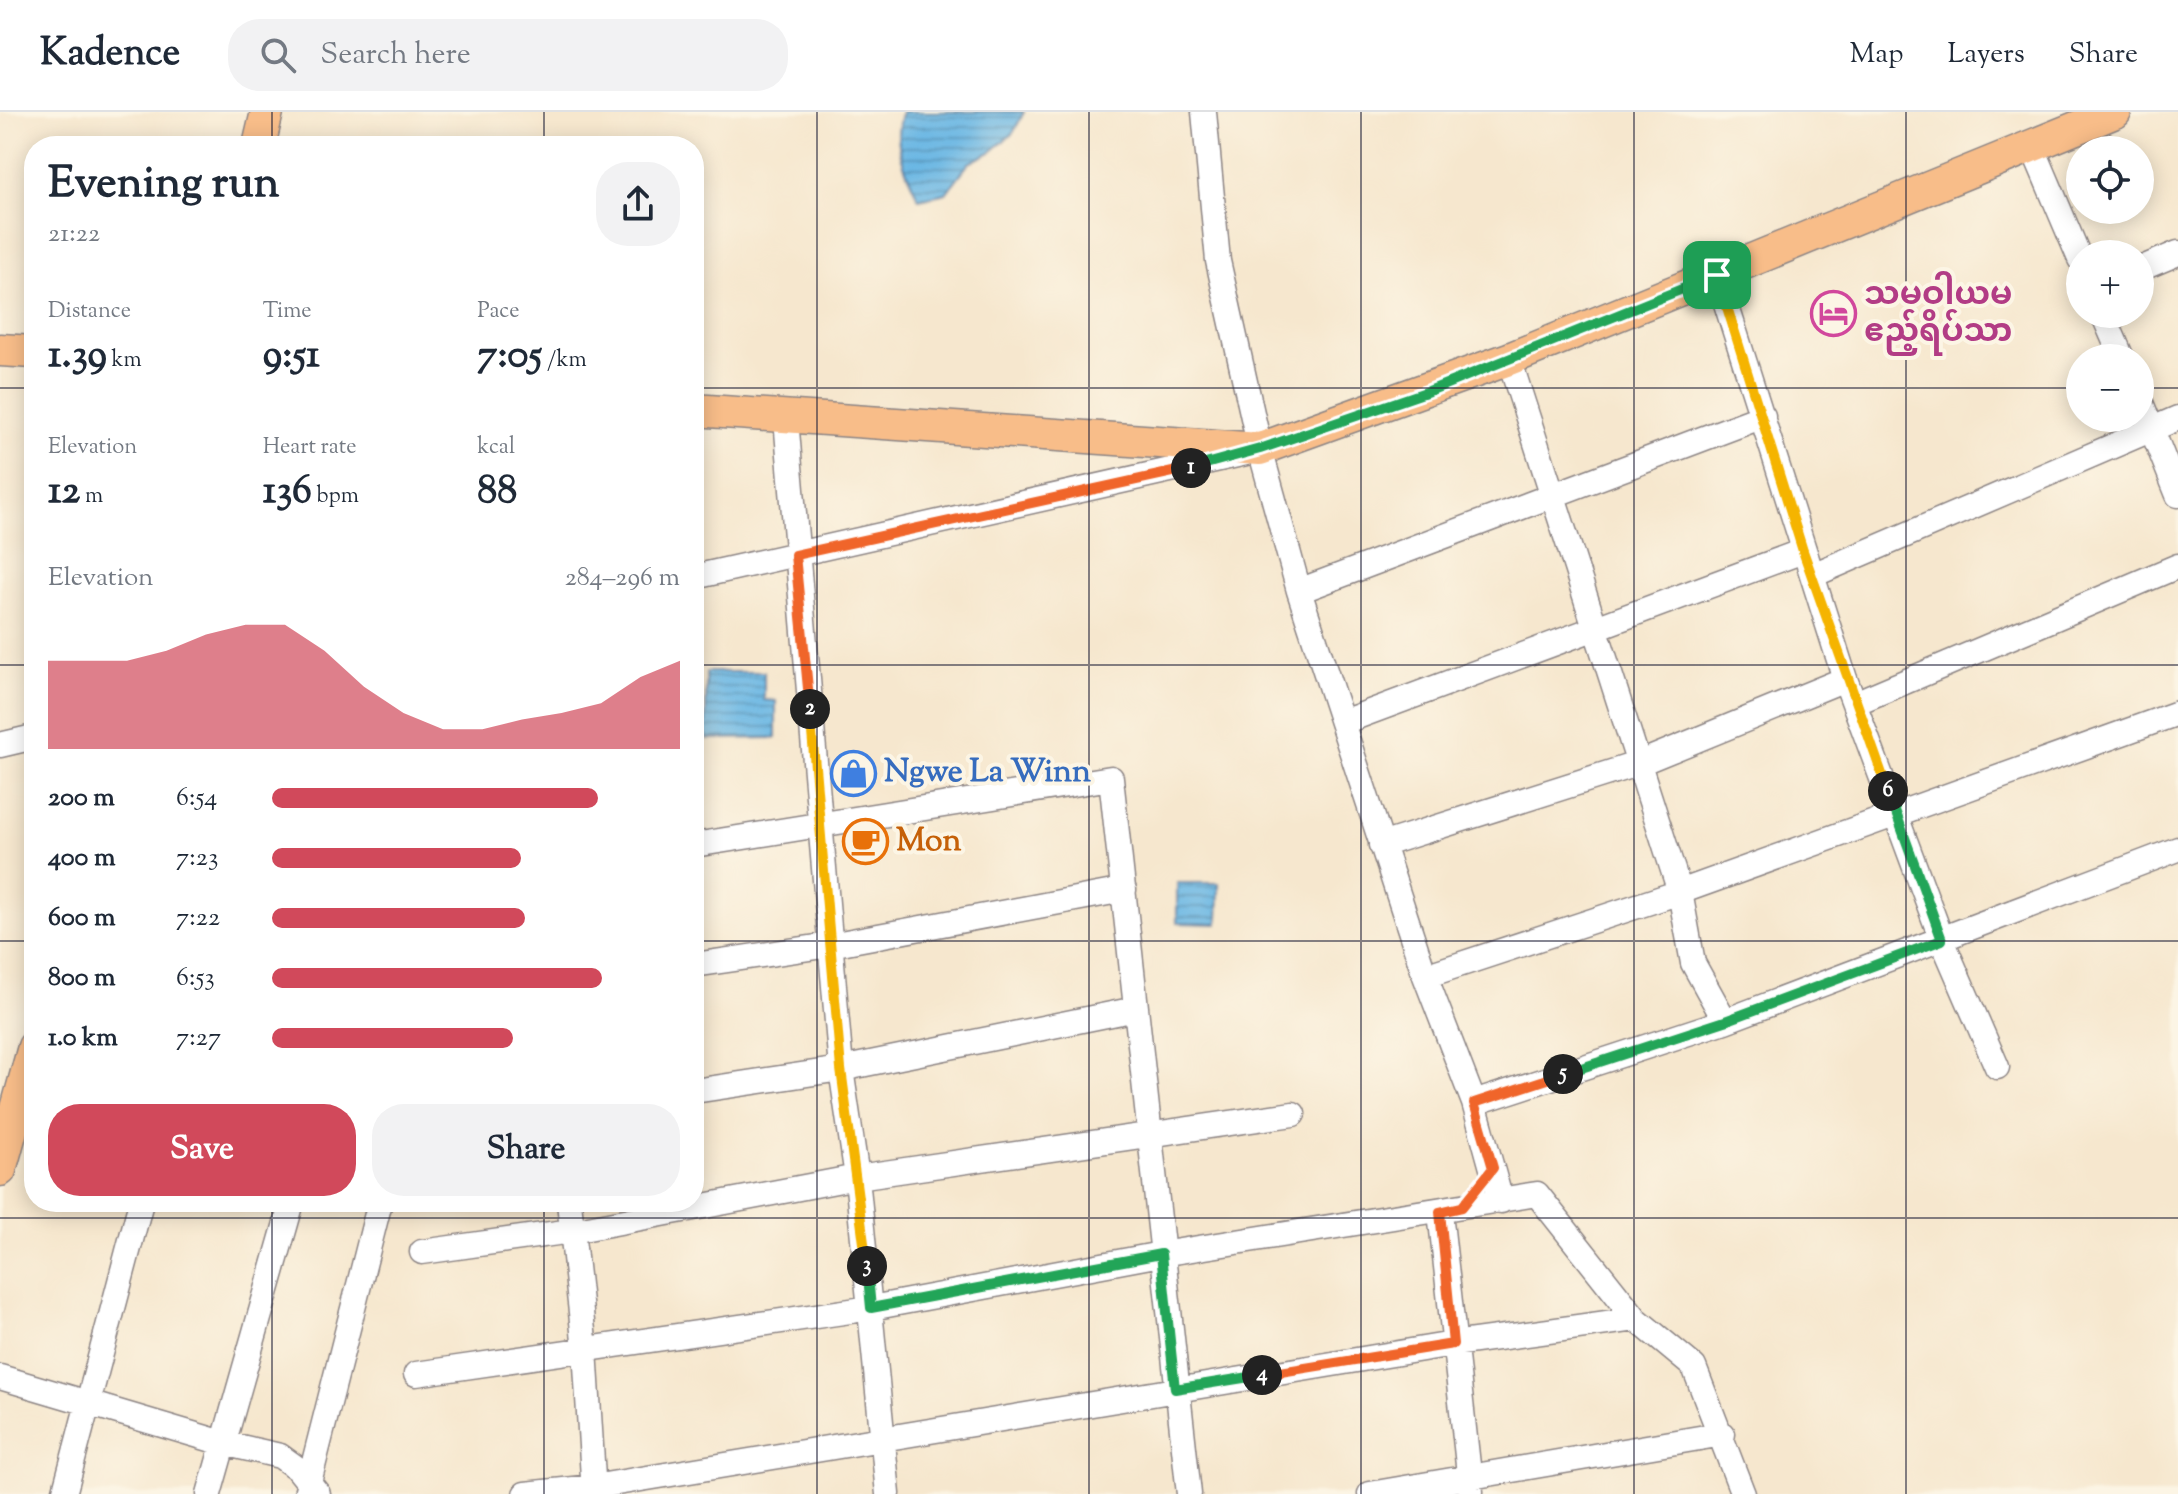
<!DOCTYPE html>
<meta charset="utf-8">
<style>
body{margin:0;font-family:"Sorts Mill Goudy","Noto Sans Myanmar",serif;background:#f2f2f3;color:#1f2937;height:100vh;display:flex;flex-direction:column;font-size:30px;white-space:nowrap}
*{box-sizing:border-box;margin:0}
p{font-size:26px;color:#747a83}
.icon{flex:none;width:44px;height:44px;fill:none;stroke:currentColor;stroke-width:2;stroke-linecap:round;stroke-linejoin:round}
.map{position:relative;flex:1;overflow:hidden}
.details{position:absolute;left:24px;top:24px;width:680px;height:1076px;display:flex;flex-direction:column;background:#fff;border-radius:32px;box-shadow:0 4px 20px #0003}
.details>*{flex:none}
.tools{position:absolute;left:2066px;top:24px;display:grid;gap:16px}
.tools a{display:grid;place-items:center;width:88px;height:88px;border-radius:50%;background:#fff;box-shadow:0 4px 20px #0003;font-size:40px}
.pin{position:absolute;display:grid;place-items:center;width:68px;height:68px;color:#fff;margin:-34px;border-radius:16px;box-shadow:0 4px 12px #0006}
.km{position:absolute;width:40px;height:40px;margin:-20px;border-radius:50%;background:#222;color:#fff;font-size:22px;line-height:40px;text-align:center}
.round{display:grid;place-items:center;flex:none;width:84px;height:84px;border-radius:32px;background:#f2f2f3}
.summary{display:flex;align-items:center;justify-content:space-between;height:136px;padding:0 24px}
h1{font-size:44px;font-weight:700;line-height:60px}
.figures{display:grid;grid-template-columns:repeat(3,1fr);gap:12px;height:136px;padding:8px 24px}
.figures div{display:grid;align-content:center}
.figures b{font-size:40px;font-weight:700}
.figures small{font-size:22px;font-weight:400}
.figures p{font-size:22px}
.chart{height:224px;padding:16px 24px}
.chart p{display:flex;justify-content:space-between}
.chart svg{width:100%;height:144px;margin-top:8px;fill:#d1495b;opacity:.7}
.primary-button{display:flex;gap:16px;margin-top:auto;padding:16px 24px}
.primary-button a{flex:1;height:92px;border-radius:32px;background:#d1495b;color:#fff;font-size:32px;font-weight:700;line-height:92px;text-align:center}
.primary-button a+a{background:#f2f2f3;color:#1f2937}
ul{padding:0 24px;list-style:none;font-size:26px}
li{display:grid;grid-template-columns:128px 96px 1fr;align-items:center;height:60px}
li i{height:20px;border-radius:10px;background:#d1495b}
header{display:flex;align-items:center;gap:48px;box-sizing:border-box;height:112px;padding:0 40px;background:#fff;border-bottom:2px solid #e0e1e3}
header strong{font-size:38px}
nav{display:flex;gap:44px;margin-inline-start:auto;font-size:28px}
.search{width:560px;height:72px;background:#f2f2f3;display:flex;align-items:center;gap:20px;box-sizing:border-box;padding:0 28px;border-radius:32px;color:#747a83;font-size:30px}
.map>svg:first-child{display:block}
</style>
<header>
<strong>Kadence</strong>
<div class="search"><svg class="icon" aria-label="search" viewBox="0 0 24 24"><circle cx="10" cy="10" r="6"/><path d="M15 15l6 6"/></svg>Search here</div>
<nav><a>Map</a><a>Layers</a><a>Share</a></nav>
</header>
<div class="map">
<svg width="2178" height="1382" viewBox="0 0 2178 1382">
<defs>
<pattern id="water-rules" width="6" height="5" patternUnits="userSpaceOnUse" patternTransform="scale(2)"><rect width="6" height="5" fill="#6ab7e4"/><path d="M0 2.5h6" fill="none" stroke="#5794ba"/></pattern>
</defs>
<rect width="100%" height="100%" fill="#fcf5e5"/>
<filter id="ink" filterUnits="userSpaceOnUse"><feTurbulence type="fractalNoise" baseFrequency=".0125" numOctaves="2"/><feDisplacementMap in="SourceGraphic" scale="16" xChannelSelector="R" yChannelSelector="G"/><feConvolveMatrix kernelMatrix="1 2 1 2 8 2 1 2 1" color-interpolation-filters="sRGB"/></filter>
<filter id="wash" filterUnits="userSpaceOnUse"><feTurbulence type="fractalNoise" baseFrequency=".006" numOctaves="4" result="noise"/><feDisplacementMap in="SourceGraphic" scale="32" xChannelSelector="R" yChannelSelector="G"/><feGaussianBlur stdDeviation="1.8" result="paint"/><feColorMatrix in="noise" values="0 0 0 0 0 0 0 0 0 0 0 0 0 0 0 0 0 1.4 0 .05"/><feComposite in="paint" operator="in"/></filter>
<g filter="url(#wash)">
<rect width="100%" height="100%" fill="#f6e7ce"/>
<path fill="url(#water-rules)" stroke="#466c90" stroke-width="2" d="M902,0H1024L1013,21L992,39L969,51L946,81L919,87C906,61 891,29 902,0Z
M706,560H764V588L776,589V626L706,627Z
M1177,771H1219L1218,812L1177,811Z"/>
</g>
<g filter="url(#ink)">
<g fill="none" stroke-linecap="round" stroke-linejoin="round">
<defs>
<path id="minor" d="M1204,0L1218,149L1260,337L1299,479L1425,864L1474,991L1501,1089
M2032,34L2080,147
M2140,157L2178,141
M1717,163L1845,567L1942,828L1997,955
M2103,202L2122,246
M1509,247L1680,780L1693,851L1725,909
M2140,288L2178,383
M786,307L841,957L857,1065L888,1382
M1813,463L2178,306
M694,465L1246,341
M1299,479L1763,304
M1855,591L2178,454
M1343,610L1803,439
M0,633L34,625
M694,733L1111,666L1189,1382
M1381,733L1640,651L1845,567
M694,853L830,833L1124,778
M1425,864L1680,780L2178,601
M694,979L841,957L1136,897
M1474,991L1725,909L2178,737
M569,1090L585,1237L594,1382
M1440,1100L1471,1380
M422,1140L572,1119L857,1065L1293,1002
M416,1262L871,1196L1161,1142L1537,1082L1636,1207L1694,1255L1743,1382
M0,1265L223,1331L280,1344L298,1357L318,1382
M64,1382L141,1090
M209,1382L292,1090
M306,1382L380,1090
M525,1382L593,1375L1453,1232L1636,1207
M1370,1382L1723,1322"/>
<path id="major" d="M259,34L267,0
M0,238L34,240
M694,298L1260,337L1509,247L2115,0
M0,1058L34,935"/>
</defs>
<use href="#minor" stroke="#8c8484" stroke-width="27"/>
<use href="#major" stroke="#8c8484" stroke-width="35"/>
<use href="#minor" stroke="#fff" stroke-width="24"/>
<use href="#major" stroke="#f8bd89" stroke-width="32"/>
</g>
</g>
<g fill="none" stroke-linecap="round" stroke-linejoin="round" filter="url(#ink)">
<defs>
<path id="split-1" d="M1191,356L1260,337L1429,279L1717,163"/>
<path id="split-2" d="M810,597L795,443L1191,356"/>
<path id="split-3" d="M810,597L841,957L867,1154"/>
<path id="split-4" d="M867,1154L871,1196L1161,1142L1175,1277L1262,1263"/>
<path id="split-5" d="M1262,1263L1453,1232L1440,1100L1462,1095L1493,1056L1474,991L1563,962"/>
<path id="split-6" d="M1563,962L1725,909L1942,828L1888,679"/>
<path id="split-7" d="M1717,163L1803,439L1888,679"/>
</defs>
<use href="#split-1" stroke="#fff" stroke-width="16"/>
<use href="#split-2" stroke="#fff" stroke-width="16"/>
<use href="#split-3" stroke="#fff" stroke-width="16"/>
<use href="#split-4" stroke="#fff" stroke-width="16"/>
<use href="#split-5" stroke="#fff" stroke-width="16"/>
<use href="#split-6" stroke="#fff" stroke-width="16"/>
<use href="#split-7" stroke="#fff" stroke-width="16"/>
<use href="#split-1" stroke="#22a559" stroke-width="10"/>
<use href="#split-2" stroke="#f0652b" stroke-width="10"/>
<use href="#split-3" stroke="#f5b400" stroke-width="10"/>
<use href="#split-4" stroke="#22a559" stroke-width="10"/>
<use href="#split-5" stroke="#f0652b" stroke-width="10"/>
<use href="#split-6" stroke="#22a559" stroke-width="10"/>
<use href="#split-7" stroke="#f5b400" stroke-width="10"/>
</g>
<path fill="none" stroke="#22223b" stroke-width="2" stroke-opacity="0.55" d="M272,0V34M544,0V34M817,0V1382M1089,0V1382M1361,0V1382M1634,0V1382M1906,0V1382M0,276H34M694,276H2080M2140,276H2178M0,553H34M694,553H2178M0,829H34M694,829H2178M272,1090V1382M544,1090V1382M0,1106H2178"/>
<defs>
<symbol id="hotel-ring" viewBox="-11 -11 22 22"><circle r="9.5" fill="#fcf5e5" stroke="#d1479c" stroke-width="1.5"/><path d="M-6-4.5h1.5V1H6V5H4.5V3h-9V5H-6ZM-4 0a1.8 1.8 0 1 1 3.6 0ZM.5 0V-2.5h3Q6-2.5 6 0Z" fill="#d1479c"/></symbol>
<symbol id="shop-ring" viewBox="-11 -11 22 22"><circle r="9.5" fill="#fcf5e5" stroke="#3f7fe0" stroke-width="1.5"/><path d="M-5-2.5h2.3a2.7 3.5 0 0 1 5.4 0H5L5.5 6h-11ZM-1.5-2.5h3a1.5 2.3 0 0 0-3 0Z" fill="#3f7fe0"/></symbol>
<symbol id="cafe-ring" viewBox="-11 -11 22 22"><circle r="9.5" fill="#fcf5e5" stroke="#e8710a" stroke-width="1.5"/><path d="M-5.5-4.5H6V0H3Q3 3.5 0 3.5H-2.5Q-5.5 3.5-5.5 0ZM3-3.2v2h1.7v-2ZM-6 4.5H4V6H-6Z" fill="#e8710a"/></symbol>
</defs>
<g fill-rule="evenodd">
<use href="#hotel-ring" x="1808" y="176" width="51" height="51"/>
<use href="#shop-ring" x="828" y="636" width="51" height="51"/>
<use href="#cafe-ring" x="840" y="704" width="51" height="51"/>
</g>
<g text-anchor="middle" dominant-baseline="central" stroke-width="8" stroke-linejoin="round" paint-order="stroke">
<g font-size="32" font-weight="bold" fill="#b23c85" stroke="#fcf5e5" text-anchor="start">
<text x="1864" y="184">သမဝါယမ<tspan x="1864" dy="37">ဧည့်ရိပ်သာ</tspan></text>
</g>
<g font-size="32" font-weight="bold" fill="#366cbe" stroke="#fcf5e5" text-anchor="start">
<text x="884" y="661">Ngwe La Winn</text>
</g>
<g font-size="32" font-weight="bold" fill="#c56008" stroke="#fcf5e5" text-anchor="start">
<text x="896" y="730">Mon</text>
</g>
</g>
</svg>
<div class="tools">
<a><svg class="icon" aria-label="locate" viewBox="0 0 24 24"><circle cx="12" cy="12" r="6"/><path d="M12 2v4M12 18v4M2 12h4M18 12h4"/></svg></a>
<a>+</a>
<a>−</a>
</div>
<div class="pin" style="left:1717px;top:163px;background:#1e9e55"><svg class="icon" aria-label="arrive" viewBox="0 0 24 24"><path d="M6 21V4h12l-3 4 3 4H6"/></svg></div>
<b class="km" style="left:1191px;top:356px">1</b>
<b class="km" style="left:810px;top:597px">2</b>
<b class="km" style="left:867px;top:1154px">3</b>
<b class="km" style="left:1262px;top:1263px">4</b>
<b class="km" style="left:1563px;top:962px">5</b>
<b class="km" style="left:1888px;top:679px">6</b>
<section class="details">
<div class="summary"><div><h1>Evening run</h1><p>21:22</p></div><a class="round"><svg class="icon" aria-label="share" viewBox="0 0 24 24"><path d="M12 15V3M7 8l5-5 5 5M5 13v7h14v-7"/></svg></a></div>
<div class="figures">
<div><p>Distance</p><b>1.39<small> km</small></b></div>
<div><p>Time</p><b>9:51</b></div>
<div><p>Pace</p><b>7:05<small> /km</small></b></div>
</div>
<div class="figures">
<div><p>Elevation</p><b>12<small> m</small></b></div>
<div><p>Heart rate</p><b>136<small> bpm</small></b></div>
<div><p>kcal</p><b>88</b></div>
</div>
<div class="chart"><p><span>Elevation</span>284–296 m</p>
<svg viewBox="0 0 160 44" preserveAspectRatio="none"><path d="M0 44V17L10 17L20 17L30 14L40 9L50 6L60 6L70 14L80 25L90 33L100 38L110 38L120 35L130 33L140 30L150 22L160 17V44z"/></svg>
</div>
<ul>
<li><b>200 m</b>6:54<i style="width:80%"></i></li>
<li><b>400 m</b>7:23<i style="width:61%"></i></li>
<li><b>600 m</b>7:22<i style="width:62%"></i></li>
<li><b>800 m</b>6:53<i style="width:81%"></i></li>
<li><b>1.0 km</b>7:27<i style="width:59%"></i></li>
</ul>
<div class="primary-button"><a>Save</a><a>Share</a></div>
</section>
</div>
